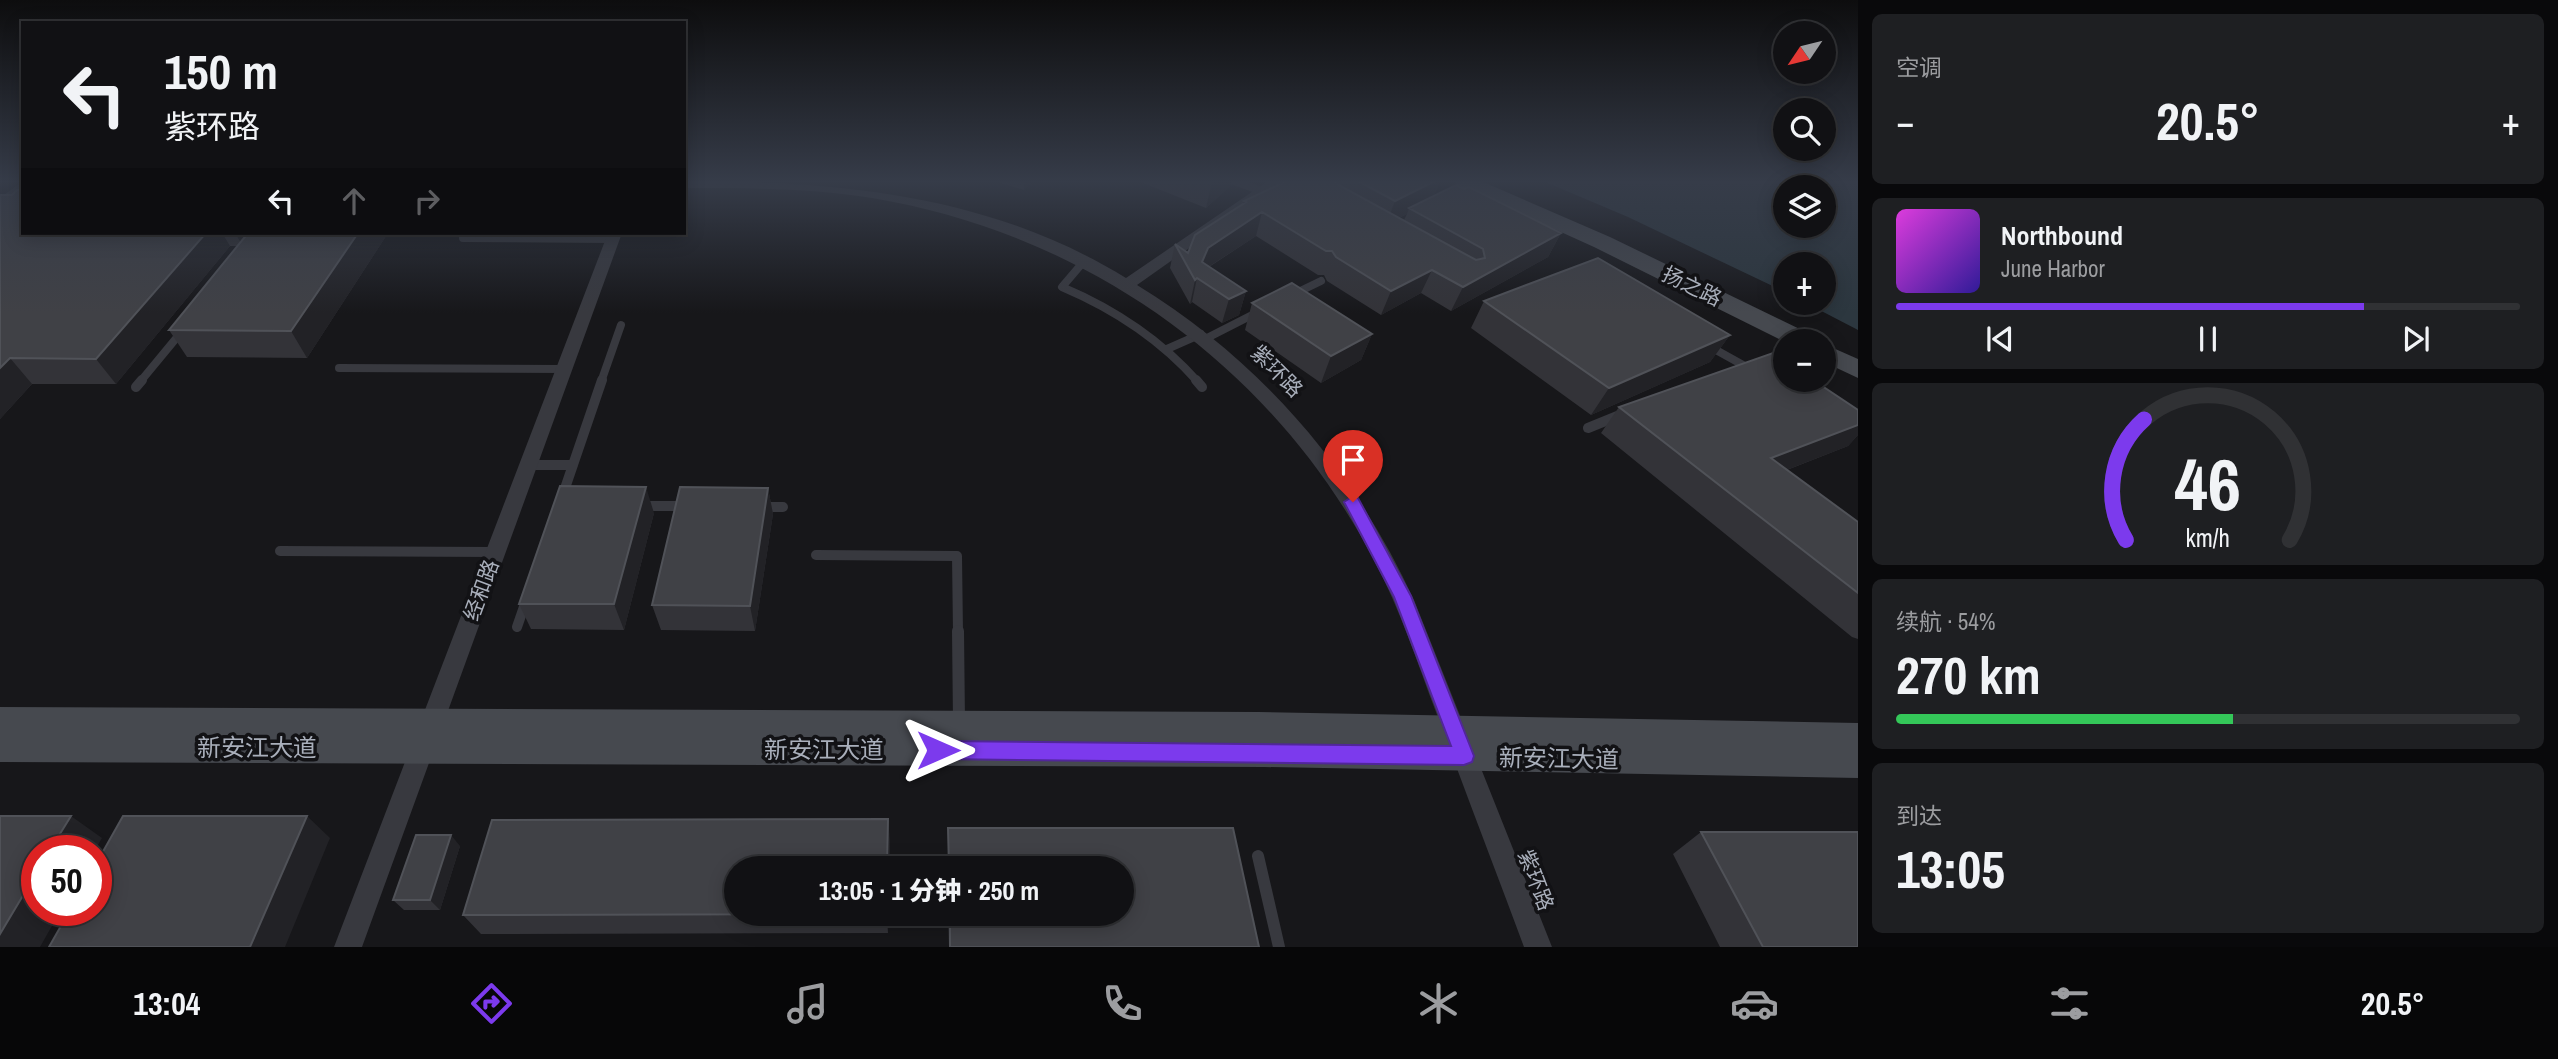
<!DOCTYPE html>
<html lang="zh">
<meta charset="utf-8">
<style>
body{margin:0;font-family:"Archivo Narrow","Noto Sans SC",sans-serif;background:#1e1f22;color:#f1f3f6;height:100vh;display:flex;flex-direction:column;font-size:26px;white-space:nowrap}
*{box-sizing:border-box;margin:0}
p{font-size:23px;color:#9c9da0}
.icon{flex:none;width:38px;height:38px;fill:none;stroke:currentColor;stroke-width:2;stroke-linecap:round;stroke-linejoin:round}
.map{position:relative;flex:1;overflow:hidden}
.drawer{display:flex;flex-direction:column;gap:14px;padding:14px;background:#09090b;width:700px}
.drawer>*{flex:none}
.hud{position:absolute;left:21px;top:21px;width:665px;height:214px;border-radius:0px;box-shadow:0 4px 18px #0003,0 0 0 2px #303134;background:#111114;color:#f1f3f6;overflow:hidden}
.needle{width:46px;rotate:235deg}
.fabs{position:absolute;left:1773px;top:21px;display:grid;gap:14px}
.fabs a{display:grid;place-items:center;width:63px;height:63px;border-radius:50%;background:#111114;box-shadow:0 4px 18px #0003,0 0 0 2px #303134;font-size:35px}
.speed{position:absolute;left:21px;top:835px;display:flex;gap:14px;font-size:35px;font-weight:700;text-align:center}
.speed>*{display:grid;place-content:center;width:91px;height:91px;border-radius:50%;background:#111114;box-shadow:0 4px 18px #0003,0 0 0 2px #303134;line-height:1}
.speed .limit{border:10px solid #d22;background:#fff;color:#111}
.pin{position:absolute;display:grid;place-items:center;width:60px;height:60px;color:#fff;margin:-72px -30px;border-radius:50% 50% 50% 0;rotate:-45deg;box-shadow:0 0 7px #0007}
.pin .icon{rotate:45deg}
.me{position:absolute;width:77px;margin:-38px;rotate:90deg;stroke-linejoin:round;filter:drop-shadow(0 0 5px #0008)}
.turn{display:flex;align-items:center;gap:24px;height:147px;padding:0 28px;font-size:32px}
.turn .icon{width:91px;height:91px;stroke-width:2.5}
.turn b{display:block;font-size:49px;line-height:60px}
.lanes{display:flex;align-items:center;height:66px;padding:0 28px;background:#0003;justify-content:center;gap:35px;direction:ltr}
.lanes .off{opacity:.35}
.big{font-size:52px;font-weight:800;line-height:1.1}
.drawer .tile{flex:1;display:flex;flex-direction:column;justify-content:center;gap:10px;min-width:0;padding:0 24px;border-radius:10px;background:#1e1f22}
.drawer .dial{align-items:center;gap:0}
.dial svg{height:182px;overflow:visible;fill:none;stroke:#303134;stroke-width:7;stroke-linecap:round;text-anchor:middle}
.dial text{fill:#f1f3f6;stroke:none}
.song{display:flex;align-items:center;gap:21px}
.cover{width:84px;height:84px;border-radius:10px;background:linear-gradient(135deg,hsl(300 70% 55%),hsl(250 70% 35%))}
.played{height:7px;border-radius:4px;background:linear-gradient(90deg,#7c3aed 75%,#303134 75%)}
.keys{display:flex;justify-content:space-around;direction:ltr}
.heat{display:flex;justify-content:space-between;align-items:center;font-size:38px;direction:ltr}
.charge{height:10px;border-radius:5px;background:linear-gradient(90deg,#34c759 54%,#303134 0)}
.trip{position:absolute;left:724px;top:856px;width:410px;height:70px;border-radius:35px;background:#111114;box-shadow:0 4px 18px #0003,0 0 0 2px #303134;font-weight:800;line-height:70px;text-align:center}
.tabs{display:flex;height:112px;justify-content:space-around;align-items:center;background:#070708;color:#9c9da0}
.tabs .icon{width:49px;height:49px}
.tabs .selected{color:#7c3aed}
.tabs b{font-size:32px;color:#f1f3f6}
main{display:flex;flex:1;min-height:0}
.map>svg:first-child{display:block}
.water{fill:#2c373f;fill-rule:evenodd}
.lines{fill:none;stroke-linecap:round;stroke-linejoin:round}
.lane-far2{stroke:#38393f;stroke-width:8}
.lane-far1{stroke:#38393f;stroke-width:10}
.lane{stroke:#38393f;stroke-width:12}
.street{fill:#38393f;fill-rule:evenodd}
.secondary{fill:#46494f;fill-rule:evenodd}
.wall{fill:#333338;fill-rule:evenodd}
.shaded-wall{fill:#222226}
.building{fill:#404146;stroke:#505258;stroke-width:2}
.route{fill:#7c3aed;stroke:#51269a;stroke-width:2}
.labels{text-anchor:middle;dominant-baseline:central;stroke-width:7;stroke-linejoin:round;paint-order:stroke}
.street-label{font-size:21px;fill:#a9afbb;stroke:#121215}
.near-street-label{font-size:24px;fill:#a9afbb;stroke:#121215}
</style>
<main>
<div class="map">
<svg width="1858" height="947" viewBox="0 0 1858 947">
<rect width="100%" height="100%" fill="#17171a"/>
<!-- water -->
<path class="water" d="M1543,181H1858V330L1806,303H1824V264H1785V292L1628,217ZM1785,187H1824V226H1785Z"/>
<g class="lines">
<!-- lane-far2 -->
<path class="lane-far2" d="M1234,181L1262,191
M463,238L613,239
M1085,260L1062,287C1114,309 1160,339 1198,382
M1292,295L1321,281
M1207,338L1260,311
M1707,345L1752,370
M1167,349L1201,334
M339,368L564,369
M140,382L183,330
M601,382L621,325"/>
<!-- lane-far1 -->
<path class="lane-far1" d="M1196,380L1202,387
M136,387L142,380
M1588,428L1620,415
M528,465H573
M562,497L602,380
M640,506H688
M759,507H783
M280,551L495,552
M816,555L957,556L958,633
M517,627L526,601"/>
<!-- lane -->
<path class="lane" d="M958,631L959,722
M1258,856L1279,947"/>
<!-- street -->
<path class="street" d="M23,181V193L0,209V198Z
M684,181C840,181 989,194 1126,278L1268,181H1284L1137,285C1261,361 1353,468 1414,600L1552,947H1524C1495,869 1465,791 1436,712C1417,662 1400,609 1375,562C1274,367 1088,234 872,198C810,188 747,188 684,188Z
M608,233H622L362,947H334Z"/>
<!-- secondary -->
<path class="secondary" d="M1454,181H1481L1610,237L1812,335L1815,341L1785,342L1594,247L1457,185Z
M1824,344L1858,359V378L1824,362Z
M0,707L1258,712L1858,723V778L1264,767L0,762Z"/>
</g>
<!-- wall -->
<path class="wall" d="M994,181H1033L1024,190Z
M1138,181H1231L1230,186L1206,208Z
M1287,181H1440L1434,196L1561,233L1548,257L1451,311L1421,293L1381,315L1327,281L1324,275H1318L1256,236L1209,267L1246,291L1239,315L1222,323L1192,302L1190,304L1170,268L1175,244L1188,253L1243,204L1244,201ZM1407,214L1404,220L1399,218Z
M0,195H12L23,233H388L307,358L187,357L169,330L237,246H230L116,384H32L0,419Z
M1484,301L1730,335L1710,362L1591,415L1471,328Z
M1252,303L1372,334L1361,360L1321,383L1245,330Z
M1619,407L1858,410V435L1848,446L1787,470L1858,522V639L1852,637L1601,433Z
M768,488L773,514L755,631L661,630L652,605Z
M654,513L624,630L531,629L519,604Z
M948,828H1233L1259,947H949L948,914H1122V868H948Z
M1701,832L1858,947H1720L1673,854Z
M890,840L889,868H737L888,914V933L481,934L463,915Z
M460,846L440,910H404L393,900Z"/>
<!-- shaded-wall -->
<path class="shaded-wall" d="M1024,181H1033L1024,190Z
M1213,181H1231L1230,186L1206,208L1212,182Z
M1435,181H1440L1432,201L1409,208L1407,214L1386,224L1395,201Z
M1262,212L1256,236L1202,271V262L1208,248Z
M206,233H222L230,246L116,384L96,359Z
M235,233H251L243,246Z
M358,233H388L307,358L291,331Z
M1561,233L1548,257L1451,311L1463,287Z
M1432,270L1421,293L1381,315L1391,291Z
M1197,278L1192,302L1190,304L1195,280Z
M1246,291L1239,315L1222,323L1229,299Z
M1372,334L1361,360L1321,383L1331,356Z
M1730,335L1710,362L1591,415L1609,388Z
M10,358L32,384L0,419V368Z
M1858,425V435L1848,446L1748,485L1771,458Z
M646,487L654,513L624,630L614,604Z
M768,488L773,514L755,631L750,606Z
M71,816L102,838L95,850H50Z
M307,816L330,838L285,947H250Z
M888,819L890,840L889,868H887Z
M451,835L460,846L440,910L430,900Z
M37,872V910H61L40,947H0V934Z
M886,914H888V933Z"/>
<!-- building -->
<path class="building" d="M1287,181H1335V183L1476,260L1485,258L1483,249L1409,208L1456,185L1464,189L1469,187L1561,233L1463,287L1432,270L1391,291L1336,257L1332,251H1326L1262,212L1208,248L1202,262L1246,291L1229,299L1197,278L1195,280L1175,244L1188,253L1195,235L1246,202L1244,201Z
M1358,181H1435L1395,201Z
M17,190H23V233H206L96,359L10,358L0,368V195H12Z
M248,233H358L291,331L169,330Z
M1598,258L1730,335L1609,388L1484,301Z
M1292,283L1372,334L1331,356L1252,303Z
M1773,353L1785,361V380H1813L1858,410V425L1771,458L1858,522V593L1619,407Z
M560,486L646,487L614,604H519Z
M680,487L768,488L750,606L652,605Z
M0,816H71L50,850H37V872L0,934Z
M123,816H307L250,947H49L70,910H96V864Z
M888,819L887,868H737V914H886L463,915L492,820Z
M948,828H1233L1259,947H950V914H1122V868H949Z
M1701,832H1858V947H1763Z
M416,835H451L430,900H393Z"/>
<!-- sky -->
<linearGradient id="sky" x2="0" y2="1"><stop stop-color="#0d0d0e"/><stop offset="0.58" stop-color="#363c49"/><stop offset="1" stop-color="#363c49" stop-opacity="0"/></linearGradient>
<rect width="1858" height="313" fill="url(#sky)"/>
<!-- route -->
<path class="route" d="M1353,496L1358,498L1411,596L1474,756L1472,762L1464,765L938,759L931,756L928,750L931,743L938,741L1451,746L1394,597L1344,502Z"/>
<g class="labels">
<!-- street labels -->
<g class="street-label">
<text transform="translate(1692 286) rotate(26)">扬之路</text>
<text transform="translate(1277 371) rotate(45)">紫环路</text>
<text transform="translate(481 590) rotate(-70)">经和路</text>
<text transform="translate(1536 880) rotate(69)">紫环路</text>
</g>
<!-- near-street labels -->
<g class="near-street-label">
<text x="257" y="747">新安江大道</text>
<text x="824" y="749">新安江大道</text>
<text transform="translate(1559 758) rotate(1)">新安江大道</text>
</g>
</g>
</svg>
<div class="fabs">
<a><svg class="needle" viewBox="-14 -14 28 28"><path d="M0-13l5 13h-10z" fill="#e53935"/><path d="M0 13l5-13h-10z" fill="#9c9da0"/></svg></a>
<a><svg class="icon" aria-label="search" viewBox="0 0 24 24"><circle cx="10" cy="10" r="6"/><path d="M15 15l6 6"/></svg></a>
<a><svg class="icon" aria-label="layers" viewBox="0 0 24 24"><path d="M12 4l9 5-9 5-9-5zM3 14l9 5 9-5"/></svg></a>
<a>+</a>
<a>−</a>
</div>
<div class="speed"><div class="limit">50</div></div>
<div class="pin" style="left:1353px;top:502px;background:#d93025"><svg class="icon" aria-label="arrive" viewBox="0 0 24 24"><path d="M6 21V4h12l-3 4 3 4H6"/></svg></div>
<svg class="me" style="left:938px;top:750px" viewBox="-20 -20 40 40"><path d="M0-17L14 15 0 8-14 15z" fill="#7c3aed" stroke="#fff" stroke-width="4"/></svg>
<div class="trip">13:05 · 1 分钟 · 250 m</div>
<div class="hud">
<div class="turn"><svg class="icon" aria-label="left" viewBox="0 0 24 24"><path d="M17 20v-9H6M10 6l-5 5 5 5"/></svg><div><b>150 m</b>紫环路</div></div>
<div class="lanes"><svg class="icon" aria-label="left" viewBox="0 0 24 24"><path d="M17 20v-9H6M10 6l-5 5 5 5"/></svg><svg class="icon off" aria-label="ahead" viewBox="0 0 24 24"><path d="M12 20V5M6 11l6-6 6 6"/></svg><svg class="icon off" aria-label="right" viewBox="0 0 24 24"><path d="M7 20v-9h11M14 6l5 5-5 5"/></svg></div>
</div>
</div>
<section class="drawer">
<div class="tile"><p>空调</p>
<div class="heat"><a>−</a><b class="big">20.5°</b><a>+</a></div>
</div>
<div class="tile">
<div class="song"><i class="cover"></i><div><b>Northbound</b><p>June Harbor</p></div></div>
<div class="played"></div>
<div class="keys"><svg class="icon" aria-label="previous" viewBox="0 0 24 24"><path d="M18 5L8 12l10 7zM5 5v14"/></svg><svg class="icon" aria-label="pause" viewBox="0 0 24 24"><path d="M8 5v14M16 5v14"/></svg><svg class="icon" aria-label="next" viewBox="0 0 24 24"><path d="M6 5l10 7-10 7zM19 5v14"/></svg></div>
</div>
<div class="tile dial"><svg viewBox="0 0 100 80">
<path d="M14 69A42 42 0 1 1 86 69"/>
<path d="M14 69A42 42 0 0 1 22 16" stroke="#7c3aed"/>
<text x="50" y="56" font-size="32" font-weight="700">46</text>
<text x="50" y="72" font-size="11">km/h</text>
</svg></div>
<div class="tile"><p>续航 · 54%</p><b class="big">270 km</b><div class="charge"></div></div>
<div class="tile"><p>到达</p><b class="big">13:05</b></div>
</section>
</main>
<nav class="tabs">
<b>13:04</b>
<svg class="icon selected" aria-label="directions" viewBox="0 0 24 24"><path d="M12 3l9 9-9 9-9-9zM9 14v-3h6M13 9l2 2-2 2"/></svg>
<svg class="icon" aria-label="music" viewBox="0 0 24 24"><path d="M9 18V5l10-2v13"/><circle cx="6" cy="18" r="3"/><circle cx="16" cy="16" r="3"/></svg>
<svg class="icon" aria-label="phone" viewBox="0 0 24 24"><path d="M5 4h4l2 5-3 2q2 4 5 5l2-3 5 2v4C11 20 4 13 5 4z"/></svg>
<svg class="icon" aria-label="climate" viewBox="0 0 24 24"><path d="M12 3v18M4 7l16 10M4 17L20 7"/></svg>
<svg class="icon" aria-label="car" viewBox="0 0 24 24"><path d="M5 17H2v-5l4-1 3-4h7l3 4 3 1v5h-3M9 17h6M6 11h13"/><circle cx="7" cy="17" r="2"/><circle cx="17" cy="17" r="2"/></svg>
<svg class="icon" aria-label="filters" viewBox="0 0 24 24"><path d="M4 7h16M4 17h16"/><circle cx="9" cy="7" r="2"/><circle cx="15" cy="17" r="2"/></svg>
<b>20.5°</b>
</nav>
